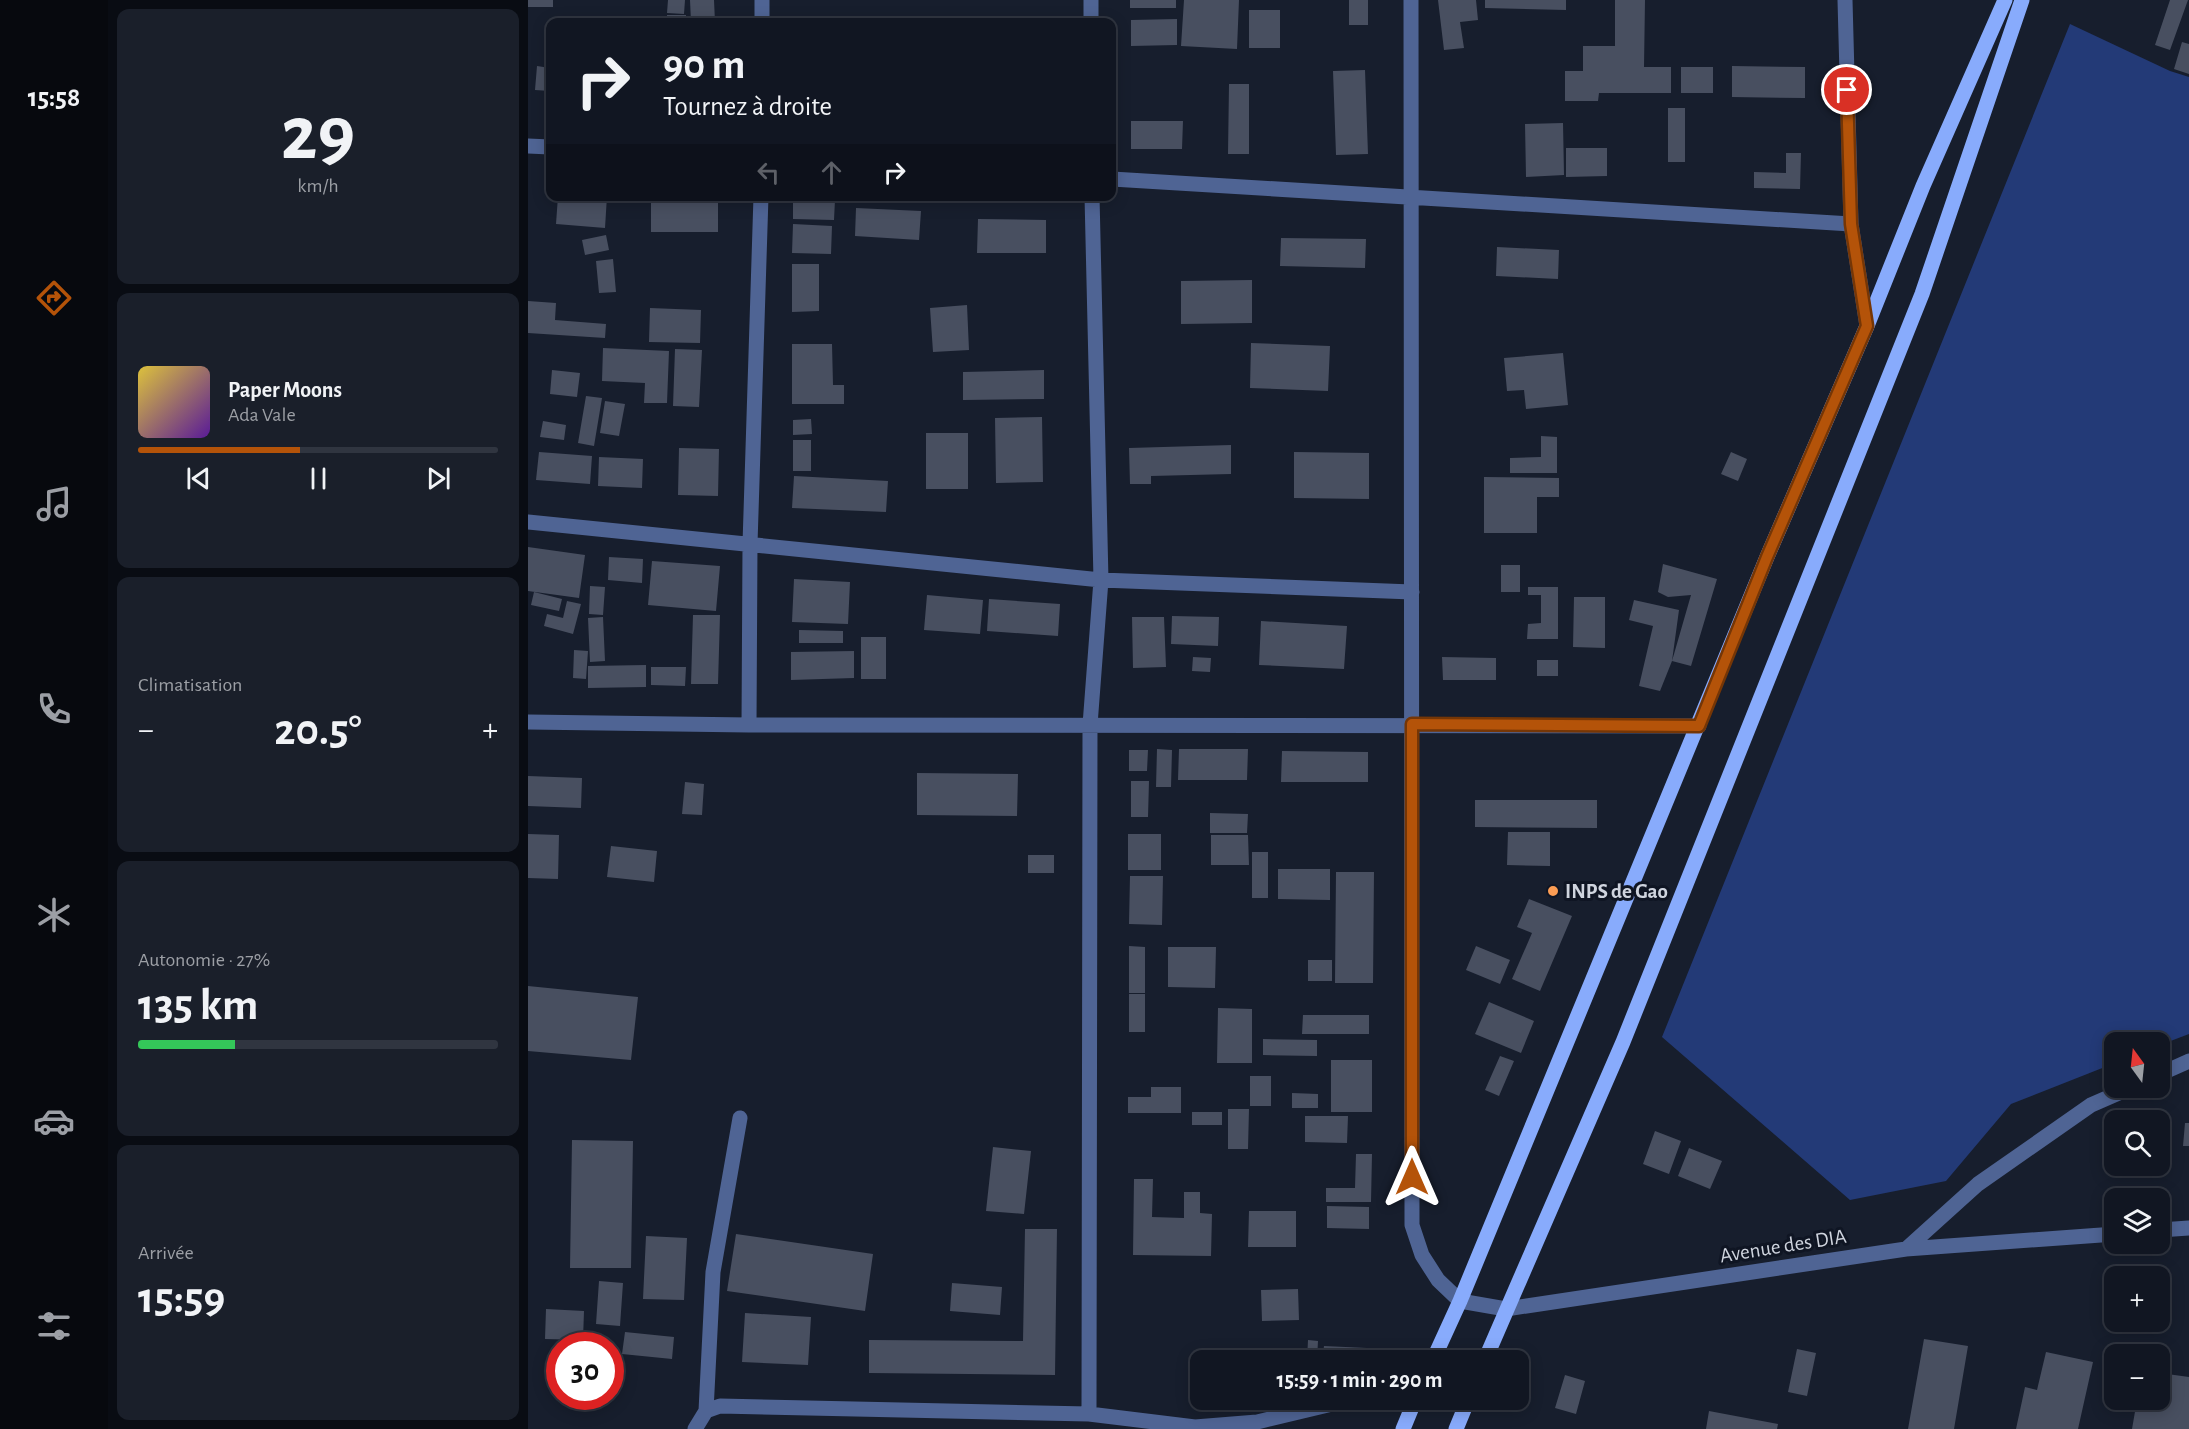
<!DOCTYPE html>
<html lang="fr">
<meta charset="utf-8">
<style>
body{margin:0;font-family:"Alegreya Sans",sans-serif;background:#1a1f2a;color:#f1f3f6;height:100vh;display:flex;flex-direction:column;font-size:22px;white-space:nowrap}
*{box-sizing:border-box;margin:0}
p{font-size:20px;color:#9c9fa5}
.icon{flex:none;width:33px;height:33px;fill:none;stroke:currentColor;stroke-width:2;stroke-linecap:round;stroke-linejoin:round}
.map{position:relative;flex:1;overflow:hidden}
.details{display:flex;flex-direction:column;gap:9px;padding:9px;background:#090c13;width:420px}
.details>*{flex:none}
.guide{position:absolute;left:18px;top:18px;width:570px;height:183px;border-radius:12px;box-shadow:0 3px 15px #0003,0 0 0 2px #303540;background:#111622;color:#f1f3f6;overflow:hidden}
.needle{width:39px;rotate:345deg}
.fabs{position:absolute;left:1576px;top:1032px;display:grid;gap:12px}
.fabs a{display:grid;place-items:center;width:66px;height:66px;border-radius:12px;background:#111622;box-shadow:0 3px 15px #0003,0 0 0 2px #303540;font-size:30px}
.speed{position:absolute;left:18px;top:1332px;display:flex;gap:12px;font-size:30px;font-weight:700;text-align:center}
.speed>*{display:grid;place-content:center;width:78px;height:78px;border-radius:50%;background:#111622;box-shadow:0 3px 15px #0003,0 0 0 2px #303540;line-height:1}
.speed .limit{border:9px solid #d22;background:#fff;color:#111}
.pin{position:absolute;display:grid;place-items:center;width:51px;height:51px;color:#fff;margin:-26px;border:3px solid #fff;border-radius:50%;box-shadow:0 2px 6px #0007}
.me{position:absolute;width:66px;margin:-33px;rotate:0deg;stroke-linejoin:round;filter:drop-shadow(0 0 4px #0008)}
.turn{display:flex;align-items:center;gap:21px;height:126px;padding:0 18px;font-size:27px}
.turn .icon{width:78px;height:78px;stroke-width:2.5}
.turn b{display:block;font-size:42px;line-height:51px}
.lanes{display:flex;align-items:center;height:57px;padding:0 18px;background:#0003;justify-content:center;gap:30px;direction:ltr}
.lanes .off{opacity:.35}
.big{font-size:45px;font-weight:700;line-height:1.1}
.details .widget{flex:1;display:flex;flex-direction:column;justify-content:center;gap:9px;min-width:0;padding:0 21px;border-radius:12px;background:#1a1f2a}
.details .dial{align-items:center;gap:0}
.dial b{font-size:78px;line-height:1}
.song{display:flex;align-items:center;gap:18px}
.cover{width:72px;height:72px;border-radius:9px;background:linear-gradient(135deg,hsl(50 70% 55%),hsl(270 70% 35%))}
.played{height:6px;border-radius:3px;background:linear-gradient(90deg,#b45309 45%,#303540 45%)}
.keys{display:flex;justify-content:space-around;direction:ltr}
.heat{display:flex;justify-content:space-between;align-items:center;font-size:33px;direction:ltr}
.charge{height:9px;border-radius:4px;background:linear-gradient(90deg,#34c759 27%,#303540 0)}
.trip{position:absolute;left:662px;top:1350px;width:339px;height:60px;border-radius:12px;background:#111622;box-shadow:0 3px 15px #0003,0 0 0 2px #303540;font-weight:700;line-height:60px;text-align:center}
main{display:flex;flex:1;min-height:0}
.tab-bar{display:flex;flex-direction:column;width:108px;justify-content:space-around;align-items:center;background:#07090e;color:#9c9fa5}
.tab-bar .icon{width:42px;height:42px}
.tab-bar .on{color:#b45309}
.tab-bar b{font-size:27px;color:#f1f3f6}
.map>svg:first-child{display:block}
.green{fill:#233a77}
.building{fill:#484f60}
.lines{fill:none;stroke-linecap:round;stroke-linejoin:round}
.minor{stroke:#4f6494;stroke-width:15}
.major{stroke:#88abfc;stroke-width:15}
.route-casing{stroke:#753606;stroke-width:15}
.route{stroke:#b45309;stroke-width:10}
.poi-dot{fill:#fc9d54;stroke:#0f1523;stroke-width:2}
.labels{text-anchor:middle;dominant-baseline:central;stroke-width:6;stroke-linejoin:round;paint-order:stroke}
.poi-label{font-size:21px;font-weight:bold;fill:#cfd4de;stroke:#0f1523;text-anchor:start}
.street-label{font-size:21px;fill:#cfd4de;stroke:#0f1523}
</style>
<main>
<nav class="tab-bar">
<b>15:58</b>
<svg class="icon on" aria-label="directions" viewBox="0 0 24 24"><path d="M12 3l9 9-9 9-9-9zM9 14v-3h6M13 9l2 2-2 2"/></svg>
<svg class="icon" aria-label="music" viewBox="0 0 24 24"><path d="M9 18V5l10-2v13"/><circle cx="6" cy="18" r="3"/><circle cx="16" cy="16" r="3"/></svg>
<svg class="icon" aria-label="phone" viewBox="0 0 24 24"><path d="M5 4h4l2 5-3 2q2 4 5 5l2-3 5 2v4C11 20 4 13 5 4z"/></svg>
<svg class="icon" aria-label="climate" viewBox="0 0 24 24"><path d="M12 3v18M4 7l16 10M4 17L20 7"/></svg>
<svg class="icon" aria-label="car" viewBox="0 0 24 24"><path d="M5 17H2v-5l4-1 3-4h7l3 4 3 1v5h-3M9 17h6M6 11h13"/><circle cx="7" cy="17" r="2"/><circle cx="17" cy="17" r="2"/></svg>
<svg class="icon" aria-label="filters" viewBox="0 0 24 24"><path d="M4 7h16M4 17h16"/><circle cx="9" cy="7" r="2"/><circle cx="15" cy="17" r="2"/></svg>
</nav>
<section class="details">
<div class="widget dial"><b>29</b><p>km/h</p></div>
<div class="widget">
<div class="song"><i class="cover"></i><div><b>Paper Moons</b><p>Ada Vale</p></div></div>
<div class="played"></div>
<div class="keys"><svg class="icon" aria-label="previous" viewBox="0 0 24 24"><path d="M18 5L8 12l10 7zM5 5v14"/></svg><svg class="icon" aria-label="pause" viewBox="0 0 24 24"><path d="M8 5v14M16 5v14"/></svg><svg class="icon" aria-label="next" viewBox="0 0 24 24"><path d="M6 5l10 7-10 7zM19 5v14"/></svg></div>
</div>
<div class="widget"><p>Climatisation</p>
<div class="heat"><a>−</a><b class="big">20.5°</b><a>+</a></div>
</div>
<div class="widget"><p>Autonomie · 27%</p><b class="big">135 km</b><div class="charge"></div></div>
<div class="widget"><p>Arrivée</p><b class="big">15:59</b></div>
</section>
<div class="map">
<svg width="1661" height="1429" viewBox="0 0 1661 1429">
<rect width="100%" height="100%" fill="#171e2d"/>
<!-- green -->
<path class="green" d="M1542,24L1642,71L1661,77V1034L1632,1045V1042H1587V1063L1483,1104L1418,1181L1322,1200L1134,1037Z"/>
<!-- building -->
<path class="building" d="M0,0H25V7H0Z
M140,0H157L156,14L139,13Z
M162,0H186L187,22H163Z
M602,0H648V8H602Z
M656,0H711L709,49L653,46Z
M821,0H840V25H821Z
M910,0H948L950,20L932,22L936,48L916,50Z
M957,0H1038V10L957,8Z
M1087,0H1117L1116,67H1143V93H1071L1070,101H1037V71H1055V46H1087Z
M1642,0H1660L1642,50L1627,45Z
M721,10H752V48H721Z
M139,15H158V22H139Z
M649,19V45L603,46V20Z
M1654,42L1661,44V74L1646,69Z
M9,66L22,68V91L7,90Z
M1204,66L1277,67V98L1204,97Z
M1153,67H1185V93H1153Z
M837,70L840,154L808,155L805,71Z
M701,84H721V154H700Z
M1140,108H1157V162H1140Z
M603,121H655L654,149H603Z
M1035,123L1036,175L998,177L997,124Z
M1038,148H1079V176L1038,177Z
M1258,153H1273L1272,189L1226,188V172L1258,173Z
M30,196H79L77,228L28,224Z
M123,199L190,200V232H123Z
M265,199L307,200L306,220L265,219Z
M328,208L393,211L391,240L327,236Z
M450,219L518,220V253H449Z
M265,224L304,226L303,254L264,253Z
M78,235L81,250L57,255L54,240Z
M753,238L838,239L837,268L752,266Z
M969,247L1031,250L1030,279L968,276Z
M85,259L88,292L71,293L68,261Z
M264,264H291V311L264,312Z
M724,280V323L653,324V281Z
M0,301L28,303L27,320L78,324L77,338L0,333Z
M439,305L441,350L405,352L402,308Z
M122,308L173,310L172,343L121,342Z
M723,343L802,346L800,391L722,388Z
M264,344H304L305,385H316V404H264Z
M75,348L141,351L139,403H116L117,383L74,381Z
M147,349L174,350L171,407L145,406Z
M1035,353L1040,405L998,409L996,390L979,391L976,358Z
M24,370L52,373L49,397L22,394Z
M516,370V399L435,400V372Z
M58,396L74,398L66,446L50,443Z
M77,401L97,404L91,436L72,433Z
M514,417L515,482L468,483L467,418Z
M283,419L284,434L265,435V420Z
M15,421L38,425L36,440L12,437Z
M398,433H440V489H398Z
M1013,436L1029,437V473H982V458L1013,457Z
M265,440H283V471H265Z
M703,445V474L623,476V484H602L601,448Z
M151,448L191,449L190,496L150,495Z
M11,452L64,456L62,484L8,480Z
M766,452L841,453V499L766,498Z
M1203,452L1219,459L1210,481L1193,474Z
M71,457L115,459L114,488L70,486Z
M266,476L360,481L358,512L264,508Z
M956,477L1031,478V497H1009V533H956Z
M0,547L57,555L51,598L0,591Z
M81,557L115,559L114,583L80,580Z
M124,561L192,566L188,611L120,605Z
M1135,564L1189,579L1163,666L1144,661L1163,595L1140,597L1130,592Z
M973,565H992V592H973Z
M266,579L322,582L320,624L264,622Z
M62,586L77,587L75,615L61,614Z
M1000,587H1030V639H999L1000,624L1013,623V595H1000Z
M6,592L34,599L31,611L3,605Z
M399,595L455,600L452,634L396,630Z
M1046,597H1077V648L1045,647Z
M461,599L532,604L530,636L459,631Z
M1106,600L1151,610L1144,661L1132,691L1111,686L1125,626L1101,620Z
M39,601L53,604L45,634L16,626L19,614L35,618Z
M165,615H192L190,684H163Z
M644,616L691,617L690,646L643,644Z
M75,617L77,661L62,662L60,618Z
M604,617H636L638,667L605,668Z
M733,621L819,626L816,669L731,665Z
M271,630L315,631V643H271Z
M333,637H358V679H333Z
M46,650L60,651L58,679L45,678Z
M326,651V678L263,680V652Z
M665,657L683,658L682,672L664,671Z
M914,657L968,658V680H915Z
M1009,660H1030V676H1009Z
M118,665V687L60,688V666Z
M123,667H158L157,686L123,685Z
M629,749L644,750L643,787H628Z
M651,749H720L719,780H650Z
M601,750H620L619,771H601Z
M754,751L840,752V782H753Z
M389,773L490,774L489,816L389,815Z
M0,776L54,778L53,808L0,806Z
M603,781H621L620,817H603Z
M157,782L176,784L174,815L154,814Z
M947,800H1069V828L947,827Z
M682,813L720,814L719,833H682Z
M980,832H1022V866L979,865Z
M0,834L31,835L30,879L0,878Z
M600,834H633V870H600Z
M683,835H720L721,865H683Z
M83,846L129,851L126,882L79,877Z
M724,852H740V898H724Z
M500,855H526V873H500Z
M750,869H802V900L750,899Z
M808,872H846L845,983H807Z
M602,876H635L634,925L601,924Z
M1001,899L1044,916L1012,991L984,979L1004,933L989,927Z
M601,946L617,947V993H601Z
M948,946L982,960L972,984L938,970Z
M640,947H688L687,988L640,987Z
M780,960H804V981H780Z
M0,986L110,997L103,1060L0,1051Z
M601,994H617V1032H601Z
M961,1002L1006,1021L993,1053L947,1034Z
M690,1008L724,1009V1063H689Z
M775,1015H841V1034H774Z
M735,1039L789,1040V1056L735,1055Z
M972,1056L986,1061L971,1096L957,1090Z
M803,1060H844V1112H803Z
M722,1076H743V1106H722Z
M623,1087H653V1113H600V1097H623Z
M764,1093L790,1094V1108H764Z
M700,1109H721L720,1149H700Z
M664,1112H694V1125H664Z
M777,1116H820L819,1143L777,1142Z
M1657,1123H1661V1146H1655Z
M1127,1131L1153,1141L1141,1174L1115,1164Z
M44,1140L105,1141L103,1268H42Z
M465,1147L503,1151L496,1214L458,1211Z
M1161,1148L1194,1161L1182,1189L1150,1176Z
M828,1154H844L843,1202H798V1188H827Z
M606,1179H625L624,1217L656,1218V1192H672V1213L684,1214L683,1256L605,1255Z
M799,1206L841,1207V1229L799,1228Z
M721,1211H768V1247H720Z
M497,1229H529L527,1375L341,1373V1340L495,1341Z
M208,1234L345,1254L337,1311L199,1291Z
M118,1236L159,1238L156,1300L115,1299Z
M71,1281L95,1283L92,1326L68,1324Z
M424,1283L474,1287L472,1315L422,1311Z
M770,1289L771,1320L734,1321L733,1290Z
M18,1309L56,1311L55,1340L17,1339Z
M217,1313L283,1317L280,1365L214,1362Z
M97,1332L146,1337L144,1359L94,1354Z
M1396,1339L1440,1346L1426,1429H1380Z
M780,1340L790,1341L789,1360H779Z
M796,1346L839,1348L838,1360H794Z
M1269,1349L1288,1353L1279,1396L1260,1392Z
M1518,1352L1565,1362L1550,1429H1488L1497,1387L1509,1390Z
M775,1355V1360H760V1356Z
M1632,1373L1661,1377V1429H1604L1609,1400H1632Z
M1037,1375L1057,1381L1048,1414L1027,1408Z
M1181,1411L1250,1424L1249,1429H1178Z"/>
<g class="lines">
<!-- minor -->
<path class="minor" d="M883,0L884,1225L894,1255L910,1280L932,1301L978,1309L1378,1249L1587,1234
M1317,0L1323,224L1339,326
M234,22V0
M563,22V0
M0,146L22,147
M584,179L1323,224
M0,522L573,580L884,592
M0,722L221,725L1171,726
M221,725L222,544L233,196
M1632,1074L1661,1061
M1632,1230L1661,1228
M1378,1249L1450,1184L1563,1105L1602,1088
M178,1411L185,1272L212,1118
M561,1414L562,725L573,580L564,196
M167,1429L178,1411L192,1406L561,1414L667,1427L729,1422L821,1400"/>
<!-- major -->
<path class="major" d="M905,1360L932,1301L1239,557L1339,326L1395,186L1477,0
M957,1360L1095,1042L1394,294L1494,0
M875,1429L887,1400
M928,1429L940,1400"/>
</g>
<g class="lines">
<defs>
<path id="route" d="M884,1177V724L1171,726L1239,557L1339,326L1323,224L1319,90"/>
</defs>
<!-- route casing -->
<use href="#route" class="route-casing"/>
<!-- route -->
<use href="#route" class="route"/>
</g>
<!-- markers -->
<circle class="poi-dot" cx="1025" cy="891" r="6"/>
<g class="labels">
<!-- poi labels -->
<g class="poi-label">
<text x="1037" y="891">INPS de Gao</text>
</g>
<!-- street labels -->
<g class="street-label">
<text transform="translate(1255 1246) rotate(-9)">Avenue des DIA</text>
</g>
</g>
</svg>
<div class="fabs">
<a><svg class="needle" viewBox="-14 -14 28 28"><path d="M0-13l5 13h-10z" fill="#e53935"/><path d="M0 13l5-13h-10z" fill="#9c9fa5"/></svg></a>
<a><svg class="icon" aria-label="search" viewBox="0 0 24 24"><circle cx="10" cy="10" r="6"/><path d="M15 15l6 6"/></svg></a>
<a><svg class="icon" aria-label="layers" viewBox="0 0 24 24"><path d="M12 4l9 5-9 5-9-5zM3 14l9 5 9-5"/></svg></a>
<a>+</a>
<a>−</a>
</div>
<div class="speed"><div class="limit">30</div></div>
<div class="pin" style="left:1319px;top:90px;background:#d93025"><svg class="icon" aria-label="arrive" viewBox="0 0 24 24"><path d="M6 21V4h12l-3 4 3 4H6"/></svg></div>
<svg class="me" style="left:884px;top:1177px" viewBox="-20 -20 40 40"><path d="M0-17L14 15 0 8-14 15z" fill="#b45309" stroke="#fff" stroke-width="4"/></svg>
<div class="trip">15:59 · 1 min · 290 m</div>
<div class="guide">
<div class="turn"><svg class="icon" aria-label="right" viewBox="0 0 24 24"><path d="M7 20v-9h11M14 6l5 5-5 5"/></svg><div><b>90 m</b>Tournez à droite</div></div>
<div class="lanes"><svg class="icon off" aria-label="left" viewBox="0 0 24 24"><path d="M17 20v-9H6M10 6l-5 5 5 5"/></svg><svg class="icon off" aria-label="ahead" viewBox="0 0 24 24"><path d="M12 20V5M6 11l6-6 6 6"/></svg><svg class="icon" aria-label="right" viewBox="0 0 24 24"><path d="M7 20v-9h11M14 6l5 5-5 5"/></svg></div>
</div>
</div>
</main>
